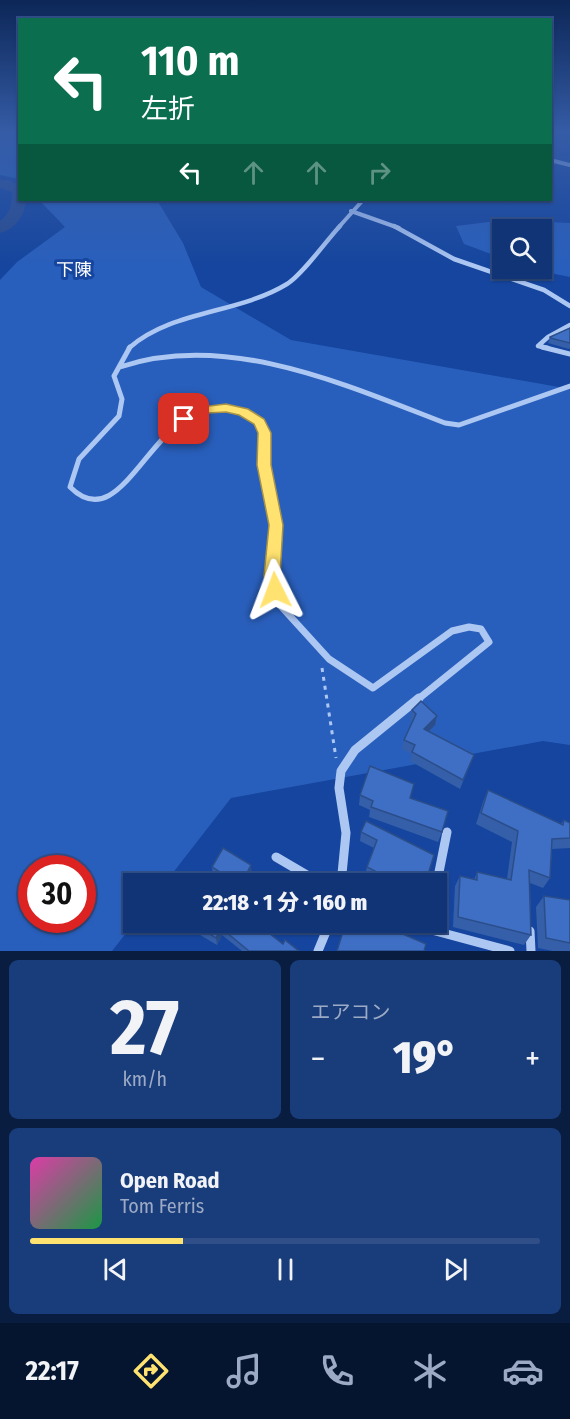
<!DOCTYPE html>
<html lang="ja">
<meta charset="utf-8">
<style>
body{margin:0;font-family:"Fira Sans Condensed","Noto Sans JP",sans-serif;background:#193c7b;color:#f1f3f6;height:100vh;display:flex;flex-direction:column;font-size:22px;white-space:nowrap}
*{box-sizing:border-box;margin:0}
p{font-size:20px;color:#9caac5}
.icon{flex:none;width:33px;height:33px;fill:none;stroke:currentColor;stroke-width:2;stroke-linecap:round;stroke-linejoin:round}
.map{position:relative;height:951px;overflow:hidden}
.details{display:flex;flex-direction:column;gap:9px;padding:9px;background:#091d41;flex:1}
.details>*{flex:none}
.top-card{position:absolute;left:18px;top:18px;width:534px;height:183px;border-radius:0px;box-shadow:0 2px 4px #0004,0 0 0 2px #304f88;background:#0b6e4f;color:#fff;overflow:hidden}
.fabs{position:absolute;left:492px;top:219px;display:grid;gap:12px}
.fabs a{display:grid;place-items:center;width:60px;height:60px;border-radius:0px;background:#103476;box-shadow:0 2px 4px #0004,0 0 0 2px #304f88;font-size:30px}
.speed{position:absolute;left:18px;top:855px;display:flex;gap:12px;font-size:30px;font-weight:700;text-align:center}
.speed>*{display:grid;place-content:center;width:78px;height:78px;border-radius:50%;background:#103476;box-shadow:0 2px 4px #0004,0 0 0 2px #304f88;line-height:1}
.speed .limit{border:9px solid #d22;background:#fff;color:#111}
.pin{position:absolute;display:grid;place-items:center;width:51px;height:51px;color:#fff;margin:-26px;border-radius:12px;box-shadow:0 3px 9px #0006}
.me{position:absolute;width:66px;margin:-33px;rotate:357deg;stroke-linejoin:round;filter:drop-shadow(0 0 4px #0008)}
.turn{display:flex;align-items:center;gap:21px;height:126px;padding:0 24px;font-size:27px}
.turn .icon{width:78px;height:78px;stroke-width:2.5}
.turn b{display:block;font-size:42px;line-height:51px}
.lanes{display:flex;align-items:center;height:57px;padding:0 24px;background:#0003;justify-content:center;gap:30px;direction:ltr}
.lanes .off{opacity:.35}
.big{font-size:45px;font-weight:800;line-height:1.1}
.details .tile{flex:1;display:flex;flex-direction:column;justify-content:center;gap:9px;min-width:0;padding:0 21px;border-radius:9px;background:#193c7b}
.details .dial{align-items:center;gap:0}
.dial b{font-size:78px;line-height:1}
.song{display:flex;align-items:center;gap:18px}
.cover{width:72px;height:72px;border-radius:9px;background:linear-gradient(135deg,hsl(320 70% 55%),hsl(140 70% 35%))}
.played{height:6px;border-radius:3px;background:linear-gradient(90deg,#ffe270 30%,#304f88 30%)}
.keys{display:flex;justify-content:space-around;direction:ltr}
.heat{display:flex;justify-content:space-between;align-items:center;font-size:33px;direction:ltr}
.details .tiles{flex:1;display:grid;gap:9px;grid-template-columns:1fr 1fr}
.tile:last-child{grid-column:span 2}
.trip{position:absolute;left:123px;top:873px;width:324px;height:60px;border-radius:0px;background:#103476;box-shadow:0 2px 4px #0004,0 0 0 2px #304f88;font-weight:800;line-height:60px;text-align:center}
.dock{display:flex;height:96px;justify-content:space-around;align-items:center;background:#06152f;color:#9caac5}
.dock .icon{width:42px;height:42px}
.dock .current{color:#ffe270}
.dock b{font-size:27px;color:#f1f3f6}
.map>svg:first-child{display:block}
.green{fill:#295fbc;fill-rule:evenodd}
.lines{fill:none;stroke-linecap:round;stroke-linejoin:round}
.river{fill:#2a4c8f;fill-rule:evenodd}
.path{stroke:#adc7f3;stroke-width:3;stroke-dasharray:4 5;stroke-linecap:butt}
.street-far4{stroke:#adc7f3;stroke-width:4}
.street-far3{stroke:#adc7f3;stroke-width:4.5}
.street-far2{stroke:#adc7f3;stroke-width:5}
.street-far1{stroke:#adc7f3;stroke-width:7}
.street{stroke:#adc7f3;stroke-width:9}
.wall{fill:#355fa9}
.shaded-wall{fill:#2b4e8a}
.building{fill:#3e6fc5;stroke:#2b4e8a;stroke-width:1.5}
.route{fill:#ffe270;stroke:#a69349;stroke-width:1.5}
.labels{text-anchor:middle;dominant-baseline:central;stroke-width:6;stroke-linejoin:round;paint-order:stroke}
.far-quarter-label{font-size:18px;fill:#fff;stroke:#15459e}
</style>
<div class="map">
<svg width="570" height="951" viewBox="0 0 570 951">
<rect width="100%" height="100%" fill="#15459e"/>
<!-- green -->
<path class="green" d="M0,132H19V179L0,175Z
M39,200H157L183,243L201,287L291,340L570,389V745L543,741L231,798L165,883L134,884V923L112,951H0V280L17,262L65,227ZM32,868H82V920H32Z
M505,220L570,223V277L530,269L542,268V230H502V258L464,244L456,226Z"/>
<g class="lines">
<!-- river -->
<path class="river" d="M0,180H8L20,185V200H26C25,215 16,229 0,233V221C10,213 12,205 12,192L0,188Z"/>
<!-- path -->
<path class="path" d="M322,668L336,758"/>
<!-- street-far4 -->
<path class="street-far4" d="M550,160L570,165
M351,211L399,228
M338,228L363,200"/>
<!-- street-far3 -->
<path class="street-far3" d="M394,226L454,259L544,290L570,306
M129,348C172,310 238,314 287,284C302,275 326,241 340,226
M548,348L538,346L548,337L570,325"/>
<!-- street-far2 -->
<path class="street-far2" d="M130,347L114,376L122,399L119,416L79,459L70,487C126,543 154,392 230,409C239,411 252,414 259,422C269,433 262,453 264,467C266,479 269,491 272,503
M542,347L570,354
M120,367C227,331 346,385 445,423L459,425L570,386"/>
<!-- street-far1 -->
<path class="street-far1" d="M271,501L276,525L272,576L278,603L329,659L373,688L452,631L469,627L481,629L489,642L417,700"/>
<!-- street -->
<path class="street" d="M276,857L322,884
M341,884L346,833L339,788L341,771L355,750L419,698
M436,887L447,832
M415,922L428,929L430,922
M428,929L510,951
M530,931L531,951
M318,951L330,922"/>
</g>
<!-- wall -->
<path class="wall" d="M570,328V348L569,349L548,343L550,338Z
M412,710L437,716L435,725L429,731L474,755L460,789L410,761L412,754L402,749L404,740L412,722L410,719Z
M488,790L561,824L564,820L570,823V848L552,849L550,878L543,888L530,883L531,935L524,945L453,927L455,886L460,876L474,880L477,872L507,879L512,842L476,824L483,802Z
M360,795L410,798L442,832L438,842L369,817L370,810L359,805Z
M366,821L425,884H382L365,875L367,867L374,848L360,841L361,832Z
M212,867L252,874L246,884H225L213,876Z
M544,896L570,900V951H553L538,948L536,907Z
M188,922L268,933L283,944L299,951H242L222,935L217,945L190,929Z"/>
<!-- shaded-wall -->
<path class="shaded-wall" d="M437,716L435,725L422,738L424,729Z
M251,865L252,874L246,884H241Z
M270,922H274L265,937V930Z
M221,928L222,935L217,945L216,938Z"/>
<!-- building -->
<path class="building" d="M570,328V343L550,338V337Z
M421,701L437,716L424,729L474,755L463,780L412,752L415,745L404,740L416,714L412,710Z
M370,766L414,784L410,798L448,811L442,832L371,807L373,801L360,795Z
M488,790L563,825L564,820L570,823V838L552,839L550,878L529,870L531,935L458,917L460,876L477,880V872L511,880L518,831L481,813Z
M366,821L434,855L425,884H398V883L367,867L377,840L361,832Z
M223,848L251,865L241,884H238L212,867Z
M292,873L307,884H286Z
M544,896L570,900V943L546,938Z
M189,922H270L265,930L283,944L285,940L299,951H249L221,928L216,938Z
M346,922H375L426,944L424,951H337Z"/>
<!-- sky -->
<linearGradient id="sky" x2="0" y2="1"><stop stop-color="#0c2657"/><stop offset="0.5" stop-color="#355ca6"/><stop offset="1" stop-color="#355ca6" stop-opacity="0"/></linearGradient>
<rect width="570" height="265" fill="url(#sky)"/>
<!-- route -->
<path class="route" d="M226,404L248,409L264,419L271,433V465L283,525L280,576L283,590L281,594L275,596L269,594L264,576L269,525L257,465L258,433L254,424L239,415L226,412L207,413L184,423L178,419L201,407Z"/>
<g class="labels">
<!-- far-quarter labels -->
<g class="far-quarter-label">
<text x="74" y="270">下陳</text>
</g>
</g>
</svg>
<div class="fabs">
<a><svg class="icon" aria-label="search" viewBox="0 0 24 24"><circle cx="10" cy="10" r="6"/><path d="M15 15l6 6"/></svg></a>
</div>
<div class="speed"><div class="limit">30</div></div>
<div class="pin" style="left:184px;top:419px;background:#d93025"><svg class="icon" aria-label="arrive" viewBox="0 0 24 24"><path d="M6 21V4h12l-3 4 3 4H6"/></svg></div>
<svg class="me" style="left:275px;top:590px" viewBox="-20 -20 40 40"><path d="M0-17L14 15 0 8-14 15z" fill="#ffe270" stroke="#fff" stroke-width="4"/></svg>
<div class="trip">22:18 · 1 分 · 160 m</div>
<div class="top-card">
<div class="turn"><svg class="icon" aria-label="left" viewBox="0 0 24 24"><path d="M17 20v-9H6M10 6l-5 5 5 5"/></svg><div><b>110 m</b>左折</div></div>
<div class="lanes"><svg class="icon" aria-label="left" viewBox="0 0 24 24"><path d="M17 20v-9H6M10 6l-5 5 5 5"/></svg><svg class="icon off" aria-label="ahead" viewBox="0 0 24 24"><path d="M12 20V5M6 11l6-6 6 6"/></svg><svg class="icon off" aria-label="ahead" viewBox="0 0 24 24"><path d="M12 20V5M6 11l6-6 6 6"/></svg><svg class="icon off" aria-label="right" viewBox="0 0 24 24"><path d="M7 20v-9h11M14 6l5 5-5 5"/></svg></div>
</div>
</div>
<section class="details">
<div class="tiles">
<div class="tile dial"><b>27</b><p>km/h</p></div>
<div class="tile"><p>エアコン</p>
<div class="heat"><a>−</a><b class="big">19°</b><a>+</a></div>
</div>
<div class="tile">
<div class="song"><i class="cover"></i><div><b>Open Road</b><p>Tom Ferris</p></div></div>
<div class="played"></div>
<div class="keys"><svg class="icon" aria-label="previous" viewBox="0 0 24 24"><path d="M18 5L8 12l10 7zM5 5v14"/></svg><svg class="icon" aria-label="pause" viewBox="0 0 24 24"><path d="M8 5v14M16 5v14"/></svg><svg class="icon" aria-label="next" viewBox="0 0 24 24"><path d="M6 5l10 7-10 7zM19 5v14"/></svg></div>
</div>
</div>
</section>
<nav class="dock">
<b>22:17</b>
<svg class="icon current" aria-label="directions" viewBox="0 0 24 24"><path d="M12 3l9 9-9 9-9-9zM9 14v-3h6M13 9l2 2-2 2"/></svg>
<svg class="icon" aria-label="music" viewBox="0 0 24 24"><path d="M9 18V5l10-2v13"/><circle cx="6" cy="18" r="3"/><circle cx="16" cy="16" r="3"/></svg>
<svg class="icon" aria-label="phone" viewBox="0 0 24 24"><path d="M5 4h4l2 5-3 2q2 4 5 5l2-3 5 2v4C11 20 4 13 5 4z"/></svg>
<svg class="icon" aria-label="climate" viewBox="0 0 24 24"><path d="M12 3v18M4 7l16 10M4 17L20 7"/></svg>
<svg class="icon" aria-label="car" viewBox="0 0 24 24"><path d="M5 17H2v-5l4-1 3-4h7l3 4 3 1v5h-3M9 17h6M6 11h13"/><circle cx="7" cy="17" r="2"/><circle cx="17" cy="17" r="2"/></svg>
</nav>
